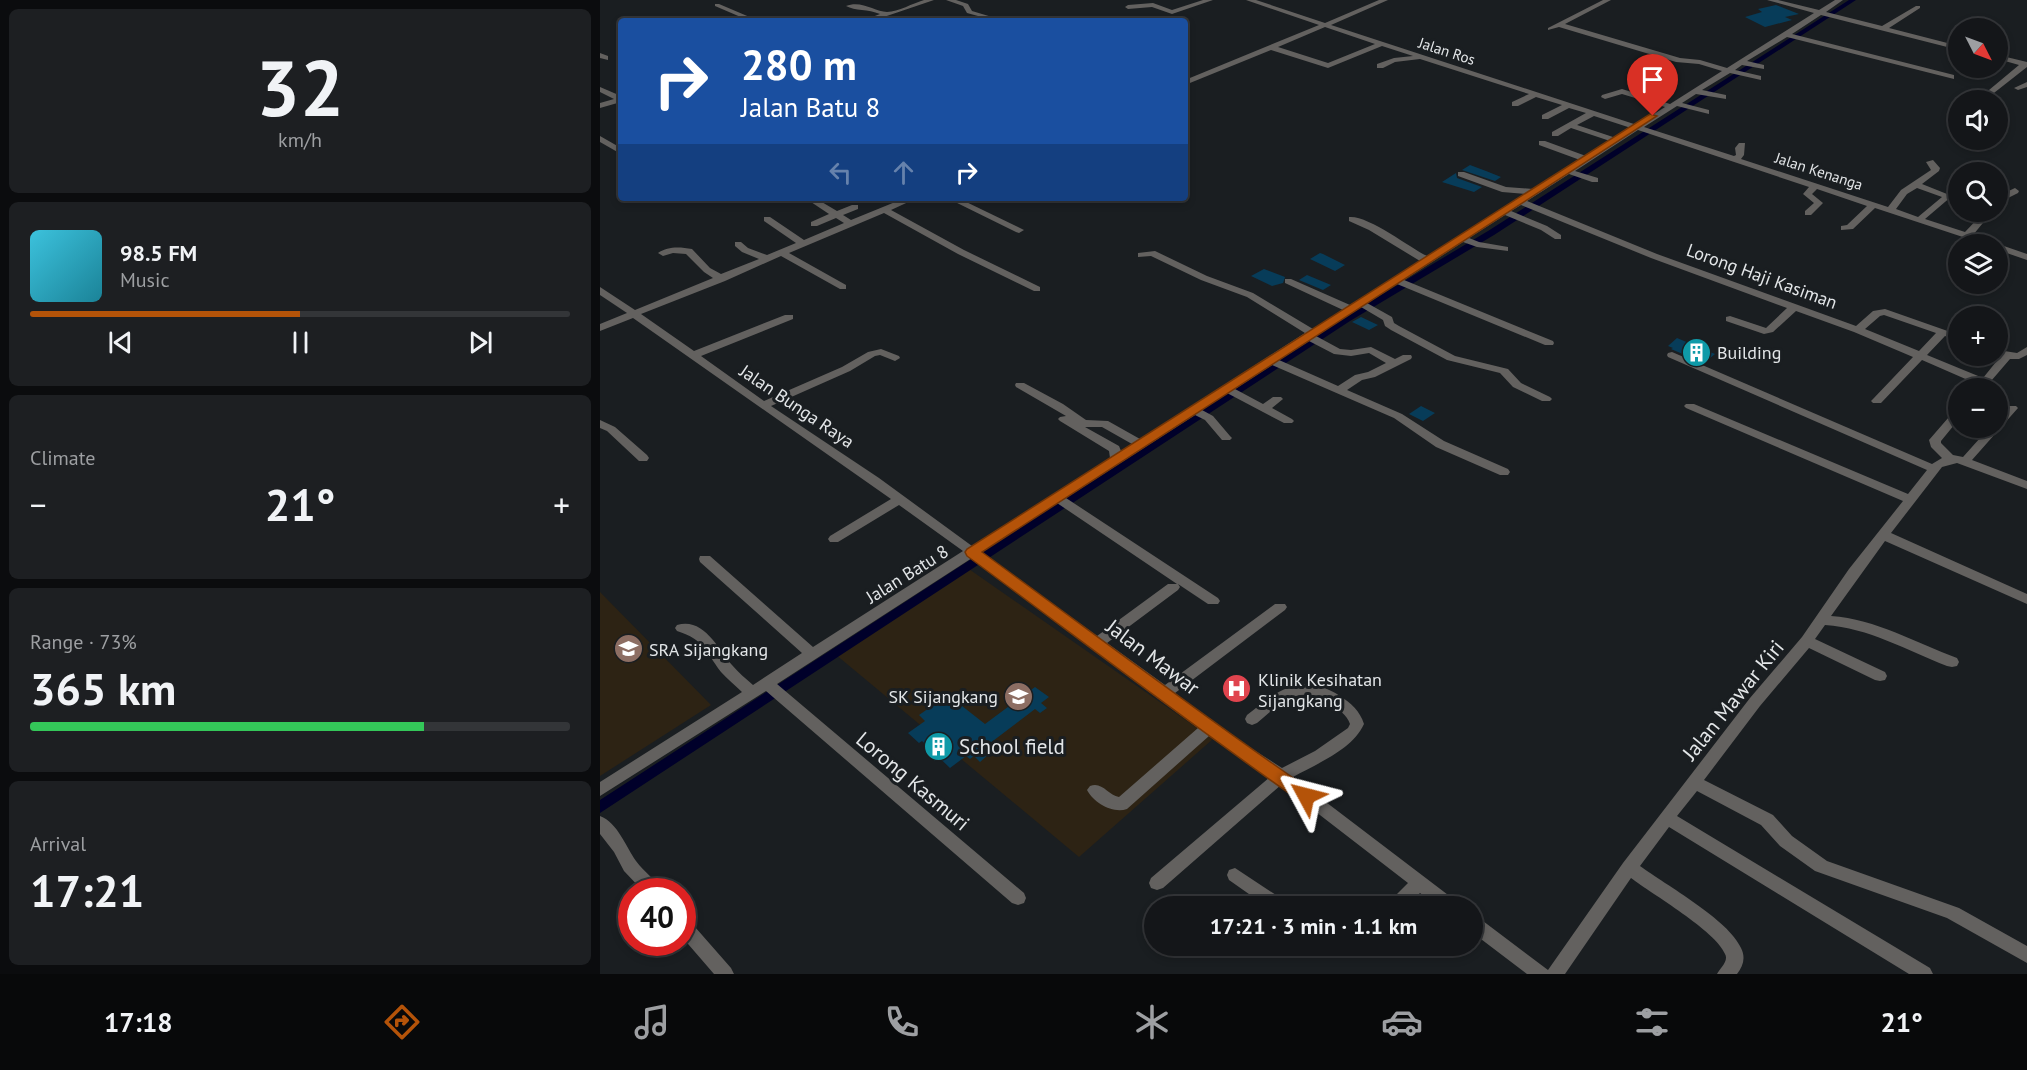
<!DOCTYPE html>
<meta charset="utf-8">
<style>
body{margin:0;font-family:"PT Sans",sans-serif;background:#1d1f22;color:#f1f3f6;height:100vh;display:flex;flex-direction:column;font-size:22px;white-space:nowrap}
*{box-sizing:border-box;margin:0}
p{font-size:20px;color:#9d9fa2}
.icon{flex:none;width:33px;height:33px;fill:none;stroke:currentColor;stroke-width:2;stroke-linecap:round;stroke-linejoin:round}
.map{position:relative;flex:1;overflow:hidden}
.side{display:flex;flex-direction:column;gap:9px;padding:9px;background:#0b0c0e;width:600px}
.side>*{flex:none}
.banner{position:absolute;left:18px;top:18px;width:570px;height:183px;border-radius:6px;box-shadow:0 3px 9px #0003,0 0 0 2px #333538;background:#1a4fa0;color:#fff;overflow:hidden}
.needle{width:39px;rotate:132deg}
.tools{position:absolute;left:1348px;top:18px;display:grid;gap:12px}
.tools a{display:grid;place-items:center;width:60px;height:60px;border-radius:50%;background:#141619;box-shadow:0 3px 9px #0003,0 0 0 2px #333538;font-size:30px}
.speed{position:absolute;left:18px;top:878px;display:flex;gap:12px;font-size:30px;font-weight:700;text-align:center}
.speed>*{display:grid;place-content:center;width:78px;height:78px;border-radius:50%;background:#141619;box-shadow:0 3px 9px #0003,0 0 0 2px #333538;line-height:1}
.speed .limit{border:9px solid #d22;background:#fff;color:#111}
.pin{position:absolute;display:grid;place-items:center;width:51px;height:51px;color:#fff;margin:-62px -26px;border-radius:50% 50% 50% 0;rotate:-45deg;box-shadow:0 0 6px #0007}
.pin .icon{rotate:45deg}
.me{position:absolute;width:66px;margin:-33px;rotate:308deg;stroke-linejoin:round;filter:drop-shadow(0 0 4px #0008)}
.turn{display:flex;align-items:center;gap:21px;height:126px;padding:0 24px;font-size:27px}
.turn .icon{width:78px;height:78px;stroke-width:2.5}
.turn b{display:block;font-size:42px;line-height:51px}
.lanes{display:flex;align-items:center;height:57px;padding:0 24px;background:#0003;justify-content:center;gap:30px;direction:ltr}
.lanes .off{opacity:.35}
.big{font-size:45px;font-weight:600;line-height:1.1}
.side .widget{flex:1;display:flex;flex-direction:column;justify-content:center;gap:9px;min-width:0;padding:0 21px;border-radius:9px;background:#1d1f22}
.side .dial{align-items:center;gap:0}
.dial b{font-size:78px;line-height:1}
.song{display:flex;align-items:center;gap:18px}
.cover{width:72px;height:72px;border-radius:9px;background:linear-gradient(135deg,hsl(190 70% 55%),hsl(190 70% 35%))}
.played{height:6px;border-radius:3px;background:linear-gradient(90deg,#b45309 50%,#333538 50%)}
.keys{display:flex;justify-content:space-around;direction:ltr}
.heat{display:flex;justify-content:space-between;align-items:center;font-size:33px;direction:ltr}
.charge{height:9px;border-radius:4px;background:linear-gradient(90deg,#34c759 73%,#333538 0)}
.trip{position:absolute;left:544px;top:896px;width:339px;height:60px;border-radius:30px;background:#141619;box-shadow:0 3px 9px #0003,0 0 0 2px #333538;font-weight:600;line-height:60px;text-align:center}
.tabs{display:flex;height:96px;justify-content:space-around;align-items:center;background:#08090a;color:#9d9fa2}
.tabs .icon{width:42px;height:42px}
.tabs .selected{color:#b45309}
.tabs b{font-size:27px;color:#f1f3f6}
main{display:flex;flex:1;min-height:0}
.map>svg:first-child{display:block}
.education{fill:#2d2314}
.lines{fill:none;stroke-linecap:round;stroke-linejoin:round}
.canal{fill:#00002a;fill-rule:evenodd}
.building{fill:#073c59}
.minor{fill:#63615f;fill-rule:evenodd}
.route{fill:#b45309;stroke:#753606;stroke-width:1.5}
.labels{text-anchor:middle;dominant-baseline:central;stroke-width:6;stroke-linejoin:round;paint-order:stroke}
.far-street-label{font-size:15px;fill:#e3e6e8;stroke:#1a1e21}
.street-label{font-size:18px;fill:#e3e6e8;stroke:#1a1e21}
.poi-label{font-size:18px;fill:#e3e6e8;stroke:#1a1e21;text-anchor:start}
.near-street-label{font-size:21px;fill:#e3e6e8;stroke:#1a1e21}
.near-poi-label{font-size:21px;fill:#e3e6e8;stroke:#1a1e21;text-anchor:start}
</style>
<main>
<section class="side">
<div class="widget dial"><b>32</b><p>km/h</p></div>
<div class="widget">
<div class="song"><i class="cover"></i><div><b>98.5 FM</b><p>Music</p></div></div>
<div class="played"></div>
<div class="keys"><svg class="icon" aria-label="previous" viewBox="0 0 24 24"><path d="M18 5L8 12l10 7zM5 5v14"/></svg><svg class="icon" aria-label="pause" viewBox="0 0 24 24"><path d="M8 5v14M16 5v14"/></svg><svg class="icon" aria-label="next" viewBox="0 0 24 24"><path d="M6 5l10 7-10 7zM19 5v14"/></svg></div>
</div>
<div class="widget"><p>Climate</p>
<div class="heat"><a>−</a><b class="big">21°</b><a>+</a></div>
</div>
<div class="widget"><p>Range · 73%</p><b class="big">365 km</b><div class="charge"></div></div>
<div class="widget"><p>Arrival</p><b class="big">17:21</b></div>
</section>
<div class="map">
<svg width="1427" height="974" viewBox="0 0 1427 974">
<rect width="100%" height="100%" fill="#1a1e21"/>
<!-- education -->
<path class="education" d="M366,567L613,739L479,857L235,654Z
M0,592L111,705L0,776Z"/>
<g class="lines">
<!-- canal -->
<path class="canal" d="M1249,0H1256L894,235L750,321L0,813V800L744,317L888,231Z"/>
</g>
<!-- building -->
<path class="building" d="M1176,5L1199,14L1185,17L1192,20L1165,27L1145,17L1162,12L1158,9Z
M870,165L886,171L901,177L895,181L862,170Z
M856,173L857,178L882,187L874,192L842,182Z
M720,253L723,254L745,265L735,271L710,259Z
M664,269L685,277L683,283L672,286L651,276Z
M707,275L731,285L723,290L699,280Z
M761,317L778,325L769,330L752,322Z
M1077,338L1115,354L1104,363L1071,349L1073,348L1068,346Z
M821,406L835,413L823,421L809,414Z
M435,687L449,697L441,703L447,708L440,713L435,709L381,750L388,755L380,762L374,756L370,759L366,756L350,768L322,741L319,743L308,733L325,721L319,715L348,695L385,724Z"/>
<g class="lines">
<!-- minor -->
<path class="minor" d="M324,0H334L272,21H262L280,14C268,9 255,11 246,6C262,0 275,12 287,12C298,12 313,3 324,0Z
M346,0H356L368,4L372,11L392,17L389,19L367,13L363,6Z
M603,0H613L572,14L552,7L528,9L525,7L528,5L553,3L572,10Z
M646,0H656L725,23L779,0H788L731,25L1037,125L1065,107L1022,94L1005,99L1001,97L1002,95L1022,89L1070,104L1122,71L1099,64L1076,62L959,27L948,30V28L1003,0H1011L965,24L1080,58L1100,60L1127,68L1214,13L1167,0H1178L1219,10L1235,0H1243L1226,12L1282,26L1316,6H1320V8L1289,28L1359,46V50L1221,15L1192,34L1354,75V79L1187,37L1147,61L1164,65V69L1142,65L1135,70L1161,76V80L1130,73L1102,90L1126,95V99L1096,94L1082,103L1109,110V114L1077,106L1044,127L1134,156L1136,155L1135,148L1139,143H1145L1144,155L1141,159L1288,207L1301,190L1331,170L1326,162L1333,160L1340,168L1339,171L1322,184L1352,196L1325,219L1365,232L1384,212H1392L1373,235L1395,242L1396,244H1384L1275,208L1253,229L1241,230V226L1247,225L1267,206L1217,189L1212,194L1223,203L1211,215H1205V211L1214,203L1203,194L1209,187L1038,130L975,171L998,178V182H992L969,174L927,201L1057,254L1256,326L1273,311L1285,309L1359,335V341L1345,336L1327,355L1383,378L1400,357L1395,356H1398V350L1417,353L1427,347V355L1419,359H1410L1385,388H1374L1377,384L1322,360L1281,403H1273L1271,401L1273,399L1313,357L1254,332L1196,311L1173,332L1164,334L1126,321V317L1130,316L1166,328L1187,308L1051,258L921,205L911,211L947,226L961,235V239H955L941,230L905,215L869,238L879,242L908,247V251L877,247L863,242L804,280L953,341L954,343L953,345H945L797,284L767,303L792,317L794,323L799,326L855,356L908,369L921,383L950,397L952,399L950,401H942L913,387L900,373L847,360L791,330L785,326L783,320L761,307L716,336L740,349L751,350L771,347L795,359L803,355H811L812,357L811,359L775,377L762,380L747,390L802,414L844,441L908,469L910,472L908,475H900L836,447L794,418L672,365L635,389L663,404L673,397H681L683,399L672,408L692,419L694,421L692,423H684L627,393L602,410L613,416L630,436L632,438L630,440H622L605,420L595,415L466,498L618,598L620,601L618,604H608L578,584L580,587L578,590L507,643L565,685L675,604H685L687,607L685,610L575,693L613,724L682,768L715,751L748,728L750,724C747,715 738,709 731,704C699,683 682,702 657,723L652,725L647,723L645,719L647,715C678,690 702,671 740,696C751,703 760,711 764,724C752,750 718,763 693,777L856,901L858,906H837L820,893L807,906H788L790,901L808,883L681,785L563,888L557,890L551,888L549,883L551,878L670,777L609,736L527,809C513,814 494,803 487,790L490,786C502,781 508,795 519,797L598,728L560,697L372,558L177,684L424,893L426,898L424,903L418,905L412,903L166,691L0,796V782L142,692C135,685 127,679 121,672C105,651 105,640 77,631L75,628L77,625C104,617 118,649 132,665C138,672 146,679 153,685L202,653L100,562L99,559L100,556H110L213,647L363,551L299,505L238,542H230L228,539L230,536L291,499L33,318L0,331V324L27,313L0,295V287L35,310L113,278L104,272L86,254L73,253L63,256L58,253C68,246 80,247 92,249L110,268L121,274L159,259L142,252L135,246V242H141L148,248L167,255L196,243L164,221V217H170L204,240L244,223L236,218L217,226H211V222L229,214L205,198H215L237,211L252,205H258V209L243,215L251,220L305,198H317L291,210L364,250L440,287V291H434L358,254L284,213L189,253L246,285V289H240L181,256L125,281L41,314L94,351L185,315H193V319L101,356L164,401L242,367L268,352L281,349L299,356L300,358L295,361L280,355L275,356L250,371L171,406L279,478L372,546L510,458L509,451L460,421L458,419L460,417L466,416L416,387L415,385L416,383H424L463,404L486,420L508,421L540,439L705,333L647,297L601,280L551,256L538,257V253L555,251L607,276L653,293L713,329L743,310L685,283V279H691L750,305L820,261L769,230L749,221V217C768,215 809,247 827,256L926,194L902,192L858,176V172H864L906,187L933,189L980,160L939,145V141H945L986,156L1010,141L971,128L958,136H952V132L986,113L969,108L948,119H942V115L962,105L936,97L918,106H912V102L929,94L820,59L795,62L783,68H777V64L794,58L813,56L782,46L728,68L671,50L585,85V80L719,25ZM725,27L775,44L728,63L678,47ZM994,116L1031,128L1016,138L977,125ZM1317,188L1342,197L1318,217L1296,209L1307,194ZM1284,315L1336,333L1319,351L1265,329L1280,316ZM709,341L734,354L751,356L769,353L786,363L768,372L755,375L738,386L679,360ZM485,427H502L532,444L521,451L519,446ZM457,503L577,584H568L497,636L381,552Z
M115,4H119L159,21H150L115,6Z
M0,53L8,56V60L0,58Z
M1398,55L1427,62V67L1385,100H1377L1419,65L1398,59Z
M1427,82V87L1418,90L1414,88Z
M0,87L21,96V102L0,108V103L14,99L0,92Z
M1356,116H1359V121L1354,119Z
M0,136L21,148V154L0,142Z
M1415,188L1419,191L1418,193L1398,203V196Z
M347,198H358L424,230L419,233L416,232Z
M1397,244L1401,245L1427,254V260L1398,250Z
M1072,352L1332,464L1342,458L1331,447L1329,440L1355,410L1359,409V419L1341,441V443L1353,455L1363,457L1389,428H1398V417L1408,406H1416L1418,408L1372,460L1427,481V489L1357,463L1342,467L1291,533L1427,594V604L1285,541L1231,616C1276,619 1316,643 1357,658L1359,662L1357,666L1352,667L1347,666C1306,650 1269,628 1225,625L1215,639L1285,672L1287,676L1285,680L1280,681L1275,680L1209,648L1160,706L1104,780L1173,815L1192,836L1227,861L1359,908L1427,946V963L1347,918L1215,871L1180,846L1161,825L1097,791L1077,816L1330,968L1333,974H1309L1069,827L1040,866C1066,885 1129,920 1141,948C1146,958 1143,966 1137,974H1117C1120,968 1129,961 1125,954C1116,931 1052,894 1031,878L965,974H927L873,933V915L879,918L948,970L1023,863L1150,698L1202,637L1249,569L1303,501L1086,408L1084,406L1086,404H1094L1308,494L1327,470L1068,357L1067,355L1068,353Z
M0,420L15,427L47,455L49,458L47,461H39L7,431L0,428Z
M0,816C18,823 26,847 36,861C44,872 56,879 61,891H43L24,871L14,852L0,834Z
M635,868L685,901L687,906H666L629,880L627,875L629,870Z
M82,917L88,919L131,968L134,974H114L82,937Z"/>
</g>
<!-- route -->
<path class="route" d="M1050,114L1057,116L382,552C492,632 600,714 712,791L715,796L712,801L706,804L700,801C587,722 478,638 367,556L365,552L367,549Z"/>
<!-- icons -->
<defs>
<symbol id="building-disc" viewBox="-11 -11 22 22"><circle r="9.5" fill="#0f9aa8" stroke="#1a1e21"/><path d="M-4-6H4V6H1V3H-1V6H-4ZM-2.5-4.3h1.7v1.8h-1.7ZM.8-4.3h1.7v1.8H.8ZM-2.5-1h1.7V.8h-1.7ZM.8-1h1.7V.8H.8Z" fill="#fff"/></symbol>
<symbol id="school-disc" viewBox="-11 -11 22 22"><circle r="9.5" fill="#8d6e63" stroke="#1a1e21"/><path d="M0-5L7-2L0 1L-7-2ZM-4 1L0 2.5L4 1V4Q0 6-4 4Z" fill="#fff"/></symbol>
<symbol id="hospital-disc" viewBox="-11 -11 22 22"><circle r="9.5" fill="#e0444e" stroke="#1a1e21"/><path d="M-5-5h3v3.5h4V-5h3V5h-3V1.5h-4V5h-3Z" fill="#fff"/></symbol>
</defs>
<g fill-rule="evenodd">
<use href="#building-disc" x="1080" y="336" width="33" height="33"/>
<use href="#school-disc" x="12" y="632" width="33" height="33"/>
<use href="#hospital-disc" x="620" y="672" width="33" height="33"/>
<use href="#school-disc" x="402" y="680" width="33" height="33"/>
<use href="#building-disc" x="322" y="730" width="33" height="33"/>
</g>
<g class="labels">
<!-- far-street labels -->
<g class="far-street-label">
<text transform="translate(847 51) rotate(18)">Jalan Ros</text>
<text transform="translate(1219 171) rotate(18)">Jalan Kenanga</text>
</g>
<!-- street labels -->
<g class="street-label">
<text transform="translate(1162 276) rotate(20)">Lorong Haji Kasiman</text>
<text transform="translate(197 406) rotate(34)">Jalan Bunga Raya</text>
<text transform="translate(307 574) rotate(-32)">Jalan Batu 8</text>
</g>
<!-- poi labels -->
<g class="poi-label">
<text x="1117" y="352">Building</text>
<text x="49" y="649">SRA Sijangkang</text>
<text x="658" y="679">Klinik Kesihatan<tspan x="658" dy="21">Sijangkang</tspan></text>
<text x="398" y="696" text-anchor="end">SK Sijangkang</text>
</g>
<!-- near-street labels -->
<g class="near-street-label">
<text transform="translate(553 657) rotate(37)">Jalan Mawar</text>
<text transform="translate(1133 700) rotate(-51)">Jalan Mawar Kiri</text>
<text transform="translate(313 781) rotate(40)">Lorong Kasmuri</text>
</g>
<!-- near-poi labels -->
<g class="near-poi-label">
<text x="359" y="746">School field</text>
</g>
</g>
</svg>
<div class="tools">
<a><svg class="needle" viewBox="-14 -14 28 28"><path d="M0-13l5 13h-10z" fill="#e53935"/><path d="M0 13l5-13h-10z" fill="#9d9fa2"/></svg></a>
<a><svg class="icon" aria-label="sound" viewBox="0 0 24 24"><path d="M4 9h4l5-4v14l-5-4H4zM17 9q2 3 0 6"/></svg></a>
<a><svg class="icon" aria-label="search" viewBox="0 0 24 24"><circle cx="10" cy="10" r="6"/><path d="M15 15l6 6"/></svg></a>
<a><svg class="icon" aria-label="layers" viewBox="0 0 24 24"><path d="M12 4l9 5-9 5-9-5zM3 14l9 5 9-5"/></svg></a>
<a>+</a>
<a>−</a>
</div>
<div class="speed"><div class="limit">40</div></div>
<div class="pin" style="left:1053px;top:116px;background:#d93025"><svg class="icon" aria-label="arrive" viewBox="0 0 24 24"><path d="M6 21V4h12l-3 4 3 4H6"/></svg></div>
<svg class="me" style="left:706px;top:796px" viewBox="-20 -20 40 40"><path d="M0-17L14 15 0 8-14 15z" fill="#b45309" stroke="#fff" stroke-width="4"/></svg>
<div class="trip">17:21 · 3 min · 1.1 km</div>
<div class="banner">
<div class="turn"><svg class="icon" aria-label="right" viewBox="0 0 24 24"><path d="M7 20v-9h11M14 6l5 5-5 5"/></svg><div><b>280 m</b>Jalan Batu 8</div></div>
<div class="lanes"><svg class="icon off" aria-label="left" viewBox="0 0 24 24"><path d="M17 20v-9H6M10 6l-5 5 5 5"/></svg><svg class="icon off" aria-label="ahead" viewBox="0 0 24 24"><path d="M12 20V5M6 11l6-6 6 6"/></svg><svg class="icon" aria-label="right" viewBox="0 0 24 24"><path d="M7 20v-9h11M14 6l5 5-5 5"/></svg></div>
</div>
</div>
</main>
<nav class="tabs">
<b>17:18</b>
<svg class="icon selected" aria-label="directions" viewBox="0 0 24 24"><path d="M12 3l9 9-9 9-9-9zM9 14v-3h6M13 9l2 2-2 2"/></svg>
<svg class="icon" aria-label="music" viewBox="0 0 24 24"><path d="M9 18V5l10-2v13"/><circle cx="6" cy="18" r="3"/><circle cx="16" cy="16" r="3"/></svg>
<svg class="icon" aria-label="phone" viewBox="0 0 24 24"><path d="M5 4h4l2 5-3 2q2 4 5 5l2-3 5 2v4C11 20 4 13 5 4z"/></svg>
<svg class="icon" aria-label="climate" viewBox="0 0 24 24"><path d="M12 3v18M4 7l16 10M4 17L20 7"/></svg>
<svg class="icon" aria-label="car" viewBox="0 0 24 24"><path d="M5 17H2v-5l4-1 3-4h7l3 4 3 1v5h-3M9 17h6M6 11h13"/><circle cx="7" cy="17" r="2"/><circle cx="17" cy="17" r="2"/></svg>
<svg class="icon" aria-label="filters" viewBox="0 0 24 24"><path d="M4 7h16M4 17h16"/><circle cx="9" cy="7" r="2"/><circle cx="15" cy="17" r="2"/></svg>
<b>21°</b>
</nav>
